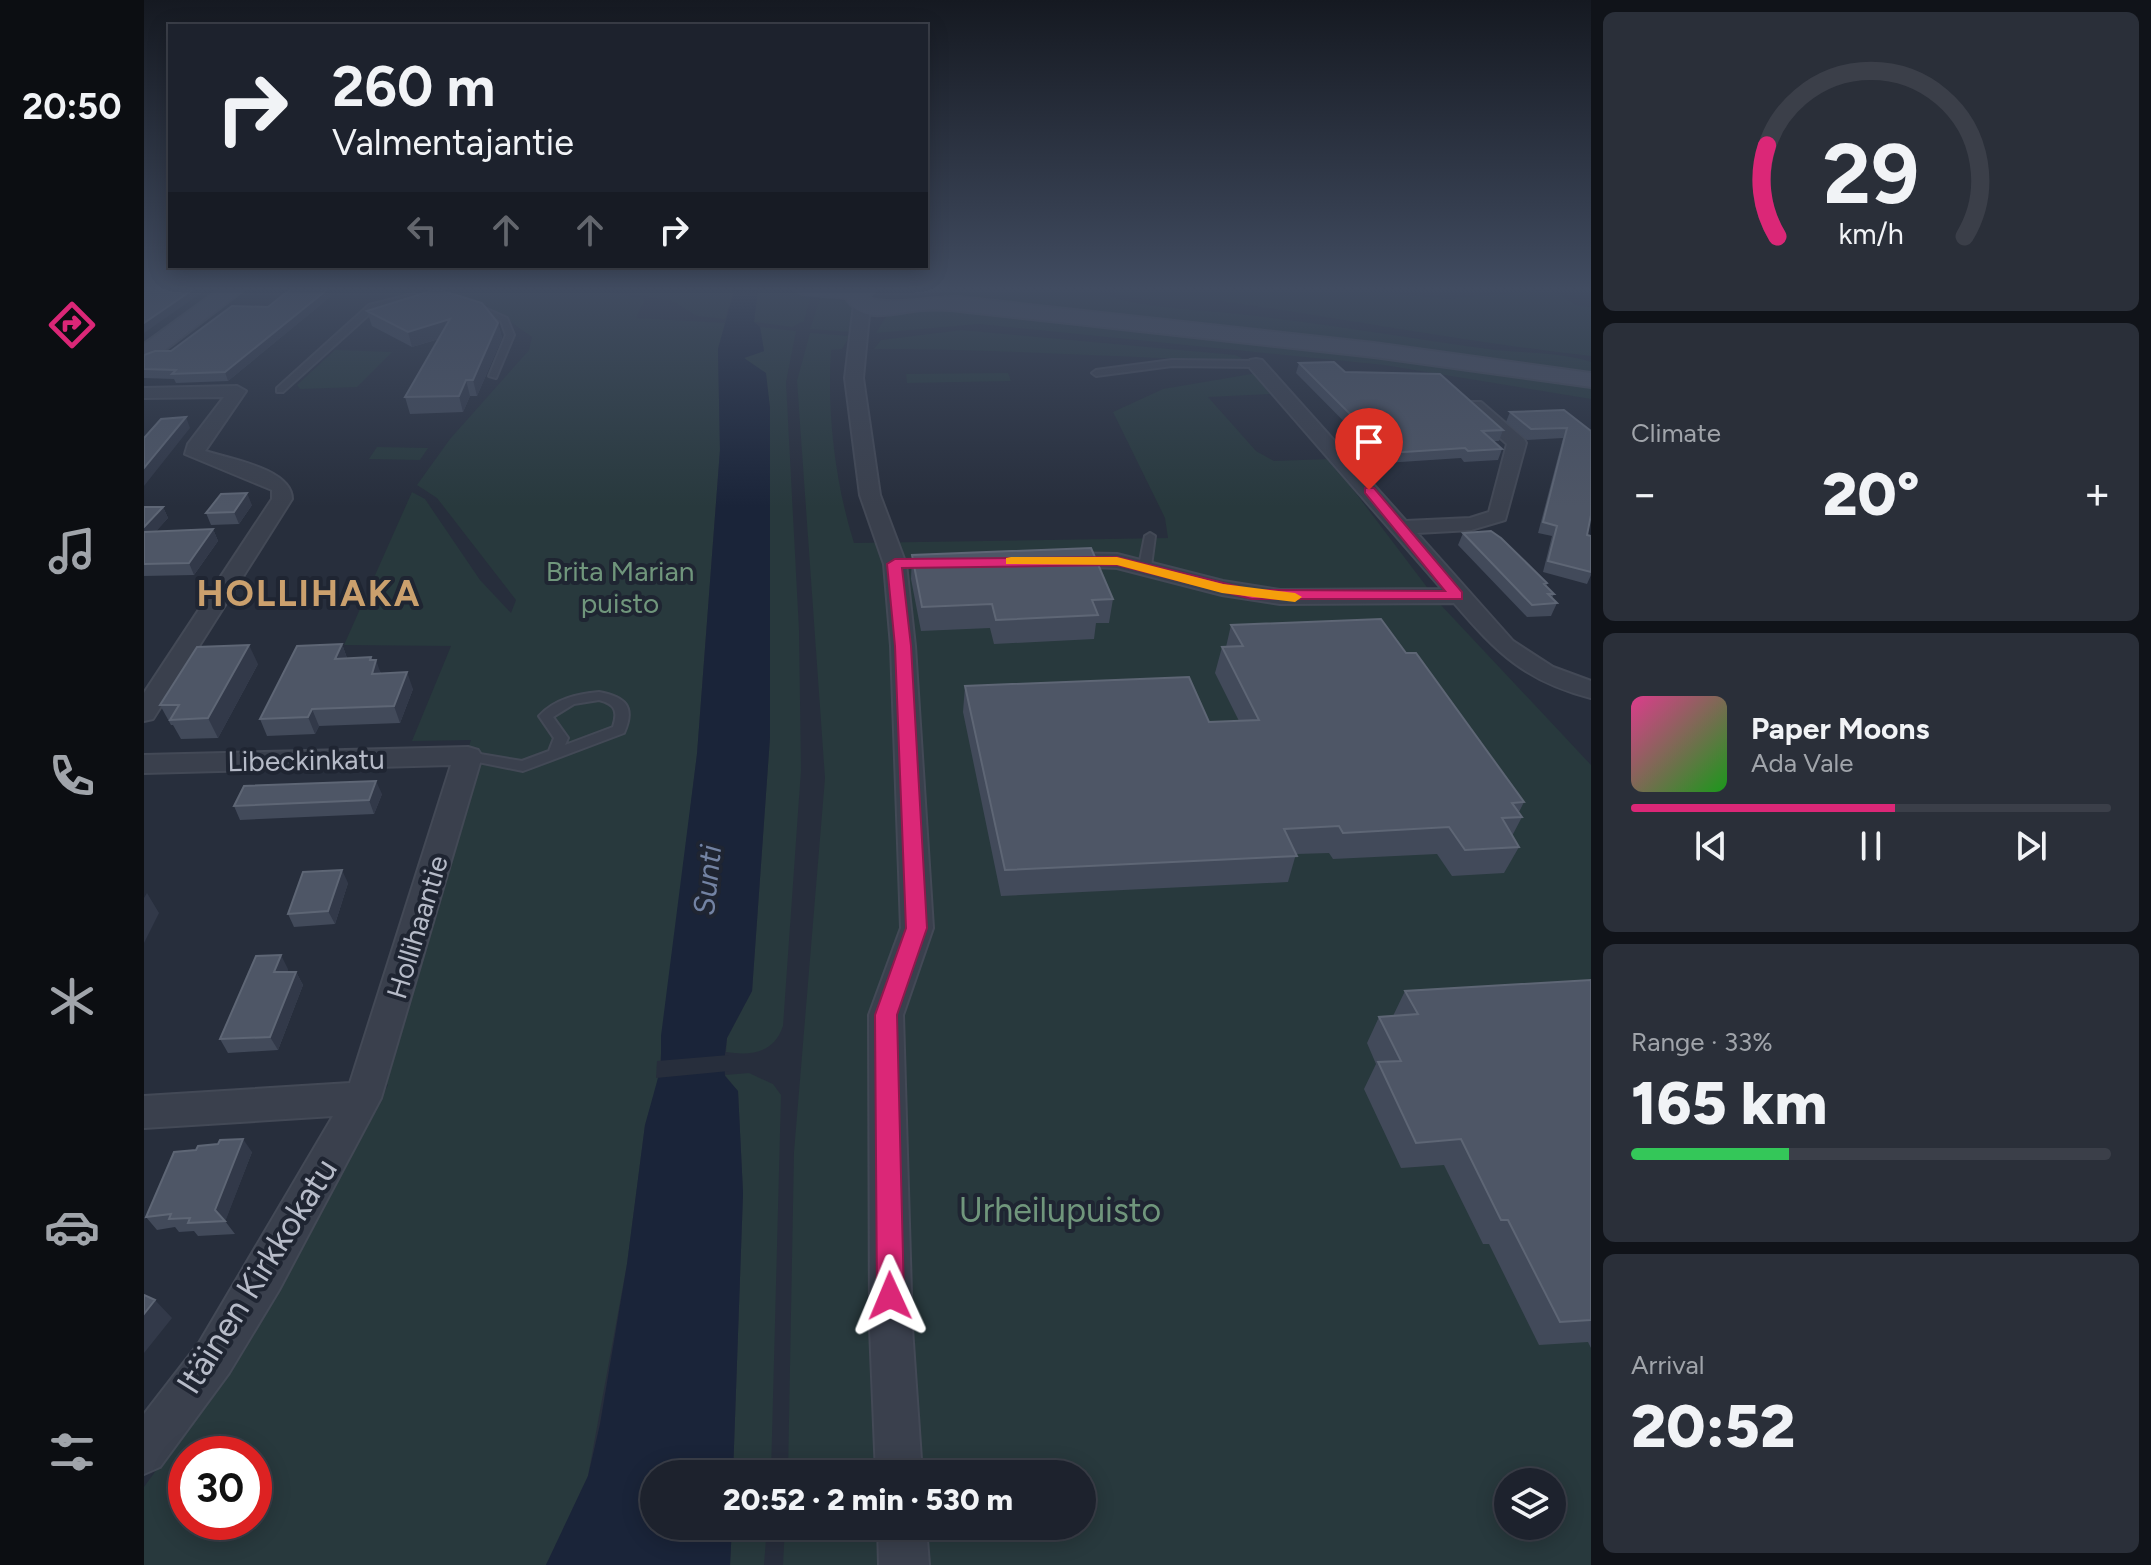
<!DOCTYPE html>
<meta charset="utf-8">
<style>
body{margin:0;font-family:Figtree,sans-serif;background:#2a2f39;color:#f1f3f6;height:100vh;display:flex;flex-direction:column;font-size:30px;white-space:nowrap}
*{box-sizing:border-box;margin:0}
p{font-size:26px;color:#a0a4aa}
.icon{flex:none;width:44px;height:44px;fill:none;stroke:currentColor;stroke-width:2;stroke-linecap:round;stroke-linejoin:round}
.map{position:relative;flex:1;overflow:hidden}
.side{display:flex;flex-direction:column;gap:12px;padding:12px;background:#101319;width:560px}
.side>*{flex:none}
.banner{position:absolute;left:24px;top:24px;width:760px;height:244px;border-radius:0px;box-shadow:0 4px 20px #0003,0 0 0 2px #3b3f49;background:#1d222d;color:#f1f3f6;overflow:hidden}
.fabs{position:absolute;left:1350px;top:1468px;display:grid;gap:16px}
.fabs a{display:grid;place-items:center;width:72px;height:72px;border-radius:50%;background:#1d222d;box-shadow:0 4px 20px #0003,0 0 0 2px #3b3f49;font-size:40px}
.speed{position:absolute;left:24px;top:1436px;display:flex;gap:16px;font-size:40px;font-weight:700;text-align:center}
.speed>*{display:grid;place-content:center;width:104px;height:104px;border-radius:50%;background:#1d222d;box-shadow:0 4px 20px #0003,0 0 0 2px #3b3f49;line-height:1}
.speed .limit{border:12px solid #d22;background:#fff;color:#111}
.pin{position:absolute;display:grid;place-items:center;width:68px;height:68px;color:#fff;margin:-82px -34px;border-radius:50% 50% 50% 0;rotate:-45deg;box-shadow:0 0 8px #0007}
.pin .icon{rotate:45deg}
.me{position:absolute;width:88px;margin:-44px;rotate:359deg;stroke-linejoin:round;filter:drop-shadow(0 0 6px #0008)}
.turn{display:flex;align-items:center;gap:28px;height:168px;padding:0 32px;font-size:36px}
.turn .icon{width:104px;height:104px;stroke-width:2.5}
.turn b{display:block;font-size:56px;line-height:68px}
.lanes{display:flex;align-items:center;height:76px;padding:0 32px;background:#0003;justify-content:center;gap:40px;direction:ltr}
.lanes .off{opacity:.35}
.big{font-size:60px;font-weight:800;line-height:1.1}
.side .tile{flex:1;display:flex;flex-direction:column;justify-content:center;gap:12px;min-width:0;padding:0 28px;border-radius:12px;background:#2a2f39}
.side .dial{align-items:center;gap:0}
.dial svg{height:208px;overflow:visible;fill:none;stroke:#3b3f49;stroke-width:7;stroke-linecap:round;text-anchor:middle}
.dial text{fill:#f1f3f6;stroke:none}
.song{display:flex;align-items:center;gap:24px}
.cover{width:96px;height:96px;border-radius:12px;background:linear-gradient(135deg,hsl(330 70% 55%),hsl(120 70% 35%))}
.played{height:8px;border-radius:4px;background:linear-gradient(90deg,#db2777 55%,#3b3f49 55%)}
.keys{display:flex;justify-content:space-around;direction:ltr}
.heat{display:flex;justify-content:space-between;align-items:center;font-size:44px;direction:ltr}
.charge{height:12px;border-radius:6px;background:linear-gradient(90deg,#34c759 33%,#3b3f49 0)}
.trip{position:absolute;left:496px;top:1460px;width:456px;height:80px;border-radius:40px;background:#1d222d;box-shadow:0 4px 20px #0003,0 0 0 2px #3b3f49;font-weight:800;line-height:80px;text-align:center}
main{display:flex;flex:1;min-height:0}
.tab-bar{display:flex;flex-direction:column;width:144px;justify-content:space-around;align-items:center;background:#0c0e12;color:#a0a4aa}
.tab-bar .icon{width:56px;height:56px}
.tab-bar .current{color:#db2777}
.tab-bar b{font-size:36px;color:#f1f3f6}
.map>svg:first-child{display:block}
.green{fill:#28393d;fill-rule:evenodd}
.water{fill:#1a2439}
.pier{fill:#272e3c}
.lines{fill:none;stroke-linecap:round;stroke-linejoin:round}
.lane-casing{stroke:#434956;stroke-width:4}
.street-casing{stroke:#434956;stroke-width:4}
.secondary-casing{stroke:#434956;stroke-width:4}
.lane{fill:#3a404d;fill-rule:evenodd}
.street{fill:#3a404d;fill-rule:evenodd}
.secondary{fill:#494f5f;fill-rule:evenodd}
.wall{fill:#424a5a}
.shaded-wall{fill:#323949}
.building{fill:#4e5666;stroke:#5e6675;stroke-width:2}
.route{fill:#db2777;stroke:#8e194d;stroke-width:2}
.slow{fill:#f59e0b}
.labels{text-anchor:middle;dominant-baseline:central;stroke-width:8;stroke-linejoin:round;paint-order:stroke}
.park-label{font-size:28px;fill:#70967c;stroke:#1f2532}
.street-label{font-size:28px;fill:#b6bbc8;stroke:#1f2532}
.water-label{font-size:30px;font-style:italic;fill:#7383a3;stroke:#1f2532}
.near-park-label{font-size:34px;fill:#70967c;stroke:#1f2532}
.near-street-label{font-size:34px;fill:#b6bbc8;stroke:#1f2532}
.district-label{font-size:36px;font-weight:bold;letter-spacing:2px;fill:#cba06d;stroke:#1f2532}
</style>
<main>
<nav class="tab-bar">
<b>20:50</b>
<svg class="icon current" aria-label="directions" viewBox="0 0 24 24"><path d="M12 3l9 9-9 9-9-9zM9 14v-3h6M13 9l2 2-2 2"/></svg>
<svg class="icon" aria-label="music" viewBox="0 0 24 24"><path d="M9 18V5l10-2v13"/><circle cx="6" cy="18" r="3"/><circle cx="16" cy="16" r="3"/></svg>
<svg class="icon" aria-label="phone" viewBox="0 0 24 24"><path d="M5 4h4l2 5-3 2q2 4 5 5l2-3 5 2v4C11 20 4 13 5 4z"/></svg>
<svg class="icon" aria-label="climate" viewBox="0 0 24 24"><path d="M12 3v18M4 7l16 10M4 17L20 7"/></svg>
<svg class="icon" aria-label="car" viewBox="0 0 24 24"><path d="M5 17H2v-5l4-1 3-4h7l3 4 3 1v5h-3M9 17h6M6 11h13"/><circle cx="7" cy="17" r="2"/><circle cx="17" cy="17" r="2"/></svg>
<svg class="icon" aria-label="filters" viewBox="0 0 24 24"><path d="M4 7h16M4 17h16"/><circle cx="9" cy="7" r="2"/><circle cx="15" cy="17" r="2"/></svg>
</nav>
<div class="map">
<svg width="1447" height="1565" viewBox="0 0 1447 1565">
<rect width="100%" height="100%" fill="#272e3c"/>
<!-- green -->
<path class="green" d="M131,288H440L501,299L492,318L581,323L574,349L576,450L553,754L513,1087L501,1125L483,1264L444,1476L402,1565H0V1487L90,1362L146,1266L244,1085L221,1065L327,740L268,741L307,646L200,645L268,492L281,499L336,580L367,613L372,600L293,498L273,485L306,439L385,350L388,337L342,305L320,298ZM42,1454H110V1522H42Z
M456,288H591L581,319L553,316L528,301Z
M782,288H949C971,306 1054,310 1085,313C1172,322 1258,337 1344,349C1379,354 1414,351 1447,362V376L819,299Z
M963,288H1193L1304,299L1406,290L1434,306L1447,307V356C1323,342 1201,319 1078,301C1042,296 995,307 963,288Z
M614,289L667,294L660,321L648,327L610,322Z
M677,296L710,303L708,332L666,329Z
M802,309L1234,354L1447,386V399L1240,365L835,324L732,333L742,317L748,314Z
M616,327L652,331L642,382L655,630L657,770L639,1026C630,1053 607,1056 582,1052L583,1038L608,991L626,737V408L621,375L600,358L620,351Z
M818,330L1091,355L1098,358L1093,361C972,357 851,349 730,349L737,340Z
M666,333L706,336L698,349L687,350C683,414 691,482 710,543L1024,538L1021,518L969,412L1019,389L1113,373L1127,394L1064,397L1112,451L1130,461L1186,459L1295,603L1447,765V1565H639L641,1526H938V1474H644L650,1152L681,778L653,381ZM1364,1482H1408V1526H1364Z
M191,350L248,352L213,387L156,389L153,385Z
M864,373L867,381L763,383L762,374Z
M233,447L284,448L276,460L225,459Z
M605,1073L629,1084L637,1095L627,1474H589L599,1193L594,1092L581,1075Z
M588,1526H623L620,1565H586Z"/>
<!-- water -->
<path class="water" d="M591,288H614L610,322L616,327L620,351L600,358L622,373L626,408V737L608,991L583,1038L580,1062L581,1076L594,1091L599,1193L589,1474H510V1526H588L586,1565H402L444,1476L456,1424L483,1264L501,1125L517,1067V1036L553,754L576,450L574,349Z"/>
<!-- pier -->
<path class="pier" d="M585,1055V1071L512,1078L513,1061Z"/>
<g class="lines">
<defs>
<path id="lane" d="M269,294L290,297L286,299L269,298L231,309L139,392H133V388L225,305Z
M326,304H332L363,318L370,335L352,378L345,376L362,335L357,321L326,308Z
M1028,360L1112,361L1116,364L1112,367L1028,366L952,376L948,373L952,370Z
M1006,533L1011,536L1007,566L1001,569L995,566L1001,536Z
M455,692C481,697 492,706 480,733L379,771L324,760L317,756L324,752L378,761L405,751L410,738L395,716C411,699 433,694 455,692ZM455,700C472,704 474,712 469,727L421,745L424,738L409,717L430,704Z"/>
<path id="street" d="M718,299L726,304L719,378L736,495L762,564L771,646L789,928L759,1015L768,1328L778,1474H732L726,1328L725,1015L757,928L747,646L740,564L716,495L701,378L710,304Z
M1112,359L1118,360L1262,521L1326,518L1345,512L1363,444L1325,410V402H1337L1380,439L1382,443L1361,520L1327,530L1273,533L1369,641L1409,667L1447,681V698C1381,681 1353,653 1310,603L1136,604L1078,595L973,568L906,565L903,560L914,553L973,554L1079,581L1136,590L1298,589L1106,368V360Z
M93,386L102,391L61,451C86,459 148,469 148,499L9,719L0,721V693L128,499V490L41,454L44,444L80,397L0,398V388Z
M324,747L334,750L338,756L237,1098L135,1290L85,1373L16,1467L0,1474V1414L55,1343L189,1116L0,1128V1096L206,1083L307,765L0,773V755Z
M734,1526H782L785,1565H735Z"/>
<path id="secondary" d="M77,288H102L8,360L0,362V344Z
M648,288H735L724,297C738,307 792,296 814,297L1230,343L1447,373V387L1230,357L824,312C810,310 794,309 779,310C754,311 719,327 702,298L659,294Z"/>
</defs>
<!-- lane casing -->
<use href="#lane" class="lane-casing"/>
<!-- street casing -->
<use href="#street" class="street-casing"/>
<!-- secondary casing -->
<use href="#secondary" class="secondary-casing"/>
<!-- lane -->
<use href="#lane" class="lane"/>
<!-- street -->
<use href="#street" class="street"/>
<!-- secondary -->
<use href="#secondary" class="secondary"/>
</g>
<!-- wall -->
<path class="wall" d="M184,289L186,297L84,381L32,383L30,379L0,378V355L27,351L124,307Z
M223,311L354,323L358,338L333,396H326L319,412L266,414L261,397L295,339L268,347L228,326Z
M1155,363L1201,372L1359,430L1355,441H1349L1358,449L1354,460L1320,462L1317,458L1241,463L1152,373Z
M1420,410L1443,535L1447,536V575L1443,584L1399,572L1408,536L1394,533L1419,438L1383,440L1362,422L1366,412Z
M108,505L95,524L67,525L62,513Z
M0,507H19L24,518L12,531L69,529L74,541L50,575L0,576Z
M1319,533L1403,583L1402,586L1410,594L1408,598L1413,603L1407,616L1383,617L1314,545Z
M768,555L969,599L965,623H952L950,639L850,644L846,628L777,631L767,579Z
M1087,625L1262,653L1380,802L1375,812L1378,817L1368,836L1375,847L1360,873L1308,876L1293,854L1189,859L1185,853L1152,854L1144,882L857,896L819,712L821,686L1065,722L1095,721L1071,673L1078,647H1082Z
M198,644L203,658L227,657L237,673L269,689L256,723L175,726L171,734L123,736L116,719Z
M114,664L74,738L37,739L29,725H27L16,705Z
M238,794L230,814L96,820L90,806Z
M204,883L191,924L150,927L144,914Z
M144,969L143,972H152L159,985L134,1050L84,1053L76,1039Z
M1447,980V1348L1444,1342L1395,1345L1345,1244H1339L1300,1165L1257,1168L1220,1089L1232,1064L1223,1043L1235,1017L1249,1016L1261,991Z
M74,1144L108,1152L81,1221L91,1234L54,1236L50,1231L35,1232L31,1227L13,1230L2,1217L52,1150Z"/>
<!-- shaded-wall -->
<path class="shaded-wall" d="M51,288H62L63,289L0,333V323Z
M184,289L186,297L84,381L81,372Z
M306,319L310,334L268,347L264,332Z
M354,323L358,338L333,396L329,380Z
M322,380L326,396L319,412L315,396Z
M42,417L46,428L0,486V468Z
M103,493L108,505L95,524L90,512Z
M19,507L24,518L1,544L0,527Z
M69,529L74,541L50,575L45,563Z
M198,644L204,661L191,659Z
M105,645L114,664L74,738L64,718Z
M227,657L230,667L232,660L238,677L228,674L226,660Z
M263,672L269,689L256,723L250,706Z
M168,709L175,726L171,734L164,717Z
M232,781L238,794L230,814L225,800Z
M198,870L204,883L191,924L184,911Z
M3,893L15,913L0,943V898Z
M137,955L144,969L137,986L130,972Z
M152,972L159,985L134,1050L126,1037Z
M99,1139L108,1152L81,1222L71,1210Z
M11,1300L28,1318L0,1353V1314Z"/>
<!-- building -->
<path class="building" d="M0,288H51L0,323Z
M148,288L184,289L81,372L28,374L32,370L0,369V355L11,351H27L88,306L124,307Z
M293,289L338,303L354,323L329,380H322L315,396L261,397L306,319L264,332L223,311Z
M1190,362L1201,372L1296,374L1359,430L1338,431L1358,449L1324,451L1321,448L1245,453L1155,363Z
M1420,410L1447,431V515L1443,535L1447,536V572L1404,561L1413,526L1399,522L1423,428L1387,429L1366,412Z
M42,417L0,468V438L17,419Z
M103,493L90,512L62,513L77,494Z
M0,507H19L0,527Z
M69,529L45,563L0,564V532Z
M1347,531L1357,538L1403,583L1400,584L1410,594H1404L1413,603L1388,605L1319,533Z
M947,548L969,599L948,600L954,615L852,620L848,604L778,607L768,555Z
M1237,619L1262,653H1272L1380,802L1368,803L1378,817L1358,818L1375,847L1321,850L1305,827L1199,833L1195,826L1140,829L1153,856L861,870L821,686L1045,677L1065,722L1115,720L1078,647L1099,646L1087,625Z
M198,644L191,659L227,657L226,660H232L228,674L263,672L250,706L168,709L164,717L116,719L153,646Z
M105,645L64,718L26,720L35,705H16L53,647Z
M232,781L225,800L90,806L100,786Z
M198,870L184,911L144,914L159,872Z
M137,955L130,972H152L126,1037L76,1039L112,956Z
M1447,980V1320L1416,1322L1364,1220H1357L1317,1139L1272,1143L1234,1062L1257,1061L1235,1017L1274,1014L1261,991Z
M99,1139L71,1210L81,1221L44,1223L46,1218L25,1219L27,1214L2,1217L30,1152L52,1150L54,1146L74,1144L76,1140Z
M0,1295L11,1300L0,1314Z"/>
<!-- sky -->
<linearGradient id="sky" x2="0" y2="1"><stop stop-color="#151921"/><stop offset="0.57" stop-color="#414c61"/><stop offset="1" stop-color="#414c61" stop-opacity="0"/></linearGradient>
<rect width="1447" height="507" fill="url(#sky)"/>
<!-- route -->
<path class="route" d="M1221,488H1230L1318,592V599H1108L973,565L758,568L767,646L783,928L753,1015L760,1296L756,1306L746,1310L737,1306L733,1296L731,1015L762,928L751,646L743,564L751,559L973,557L1108,590L1301,591L1221,493Z"/>
<!-- slow -->
<path class="slow" d="M867,557H973L1079,584L1151,593L1158,597L1151,602L1078,593L973,565L862,564V558Z"/>
<g class="labels">
<!-- park labels -->
<g class="park-label">
<text x="476" y="571">Brita Marian<tspan x="476" dy="32">puisto</tspan></text>
</g>
<!-- street labels -->
<g class="street-label">
<text transform="translate(162 760) rotate(-1)">Libeckinkatu</text>
<text transform="translate(273 927) rotate(-73)">Hollihaantie</text>
</g>
<!-- water labels -->
<g class="water-label">
<text transform="translate(563 880) rotate(-84)">Sunti</text>
</g>
<!-- near-park labels -->
<g class="near-park-label">
<text x="916" y="1210">Urheilupuisto</text>
</g>
<!-- near-street labels -->
<g class="near-street-label">
<text transform="translate(113 1276) rotate(-58)">Itäinen Kirkkokatu</text>
</g>
<!-- district labels -->
<g class="district-label">
<text x="165" y="593">HOLLIHAKA</text>
</g>
</g>
</svg>
<div class="fabs">
<a><svg class="icon" aria-label="layers" viewBox="0 0 24 24"><path d="M12 4l9 5-9 5-9-5zM3 14l9 5 9-5"/></svg></a>
</div>
<div class="speed"><div class="limit">30</div></div>
<div class="pin" style="left:1225px;top:490px;background:#d93025"><svg class="icon" aria-label="arrive" viewBox="0 0 24 24"><path d="M6 21V4h12l-3 4 3 4H6"/></svg></div>
<svg class="me" style="left:746px;top:1296px" viewBox="-20 -20 40 40"><path d="M0-17L14 15 0 8-14 15z" fill="#db2777" stroke="#fff" stroke-width="4"/></svg>
<div class="trip">20:52 · 2 min · 530 m</div>
<div class="banner">
<div class="turn"><svg class="icon" aria-label="right" viewBox="0 0 24 24"><path d="M7 20v-9h11M14 6l5 5-5 5"/></svg><div><b>260 m</b>Valmentajantie</div></div>
<div class="lanes"><svg class="icon off" aria-label="left" viewBox="0 0 24 24"><path d="M17 20v-9H6M10 6l-5 5 5 5"/></svg><svg class="icon off" aria-label="ahead" viewBox="0 0 24 24"><path d="M12 20V5M6 11l6-6 6 6"/></svg><svg class="icon off" aria-label="ahead" viewBox="0 0 24 24"><path d="M12 20V5M6 11l6-6 6 6"/></svg><svg class="icon" aria-label="right" viewBox="0 0 24 24"><path d="M7 20v-9h11M14 6l5 5-5 5"/></svg></div>
</div>
</div>
<section class="side">
<div class="tile dial"><svg viewBox="0 0 100 80">
<path d="M14 69A42 42 0 1 1 86 69"/>
<path d="M14 69A42 42 0 0 1 10 34" stroke="#db2777"/>
<text x="50" y="56" font-size="32" font-weight="700">29</text>
<text x="50" y="72" font-size="11">km/h</text>
</svg></div>
<div class="tile"><p>Climate</p>
<div class="heat"><a>−</a><b class="big">20°</b><a>+</a></div>
</div>
<div class="tile">
<div class="song"><i class="cover"></i><div><b>Paper Moons</b><p>Ada Vale</p></div></div>
<div class="played"></div>
<div class="keys"><svg class="icon" aria-label="previous" viewBox="0 0 24 24"><path d="M18 5L8 12l10 7zM5 5v14"/></svg><svg class="icon" aria-label="pause" viewBox="0 0 24 24"><path d="M8 5v14M16 5v14"/></svg><svg class="icon" aria-label="next" viewBox="0 0 24 24"><path d="M6 5l10 7-10 7zM19 5v14"/></svg></div>
</div>
<div class="tile"><p>Range · 33%</p><b class="big">165 km</b><div class="charge"></div></div>
<div class="tile"><p>Arrival</p><b class="big">20:52</b></div>
</section>
</main>
